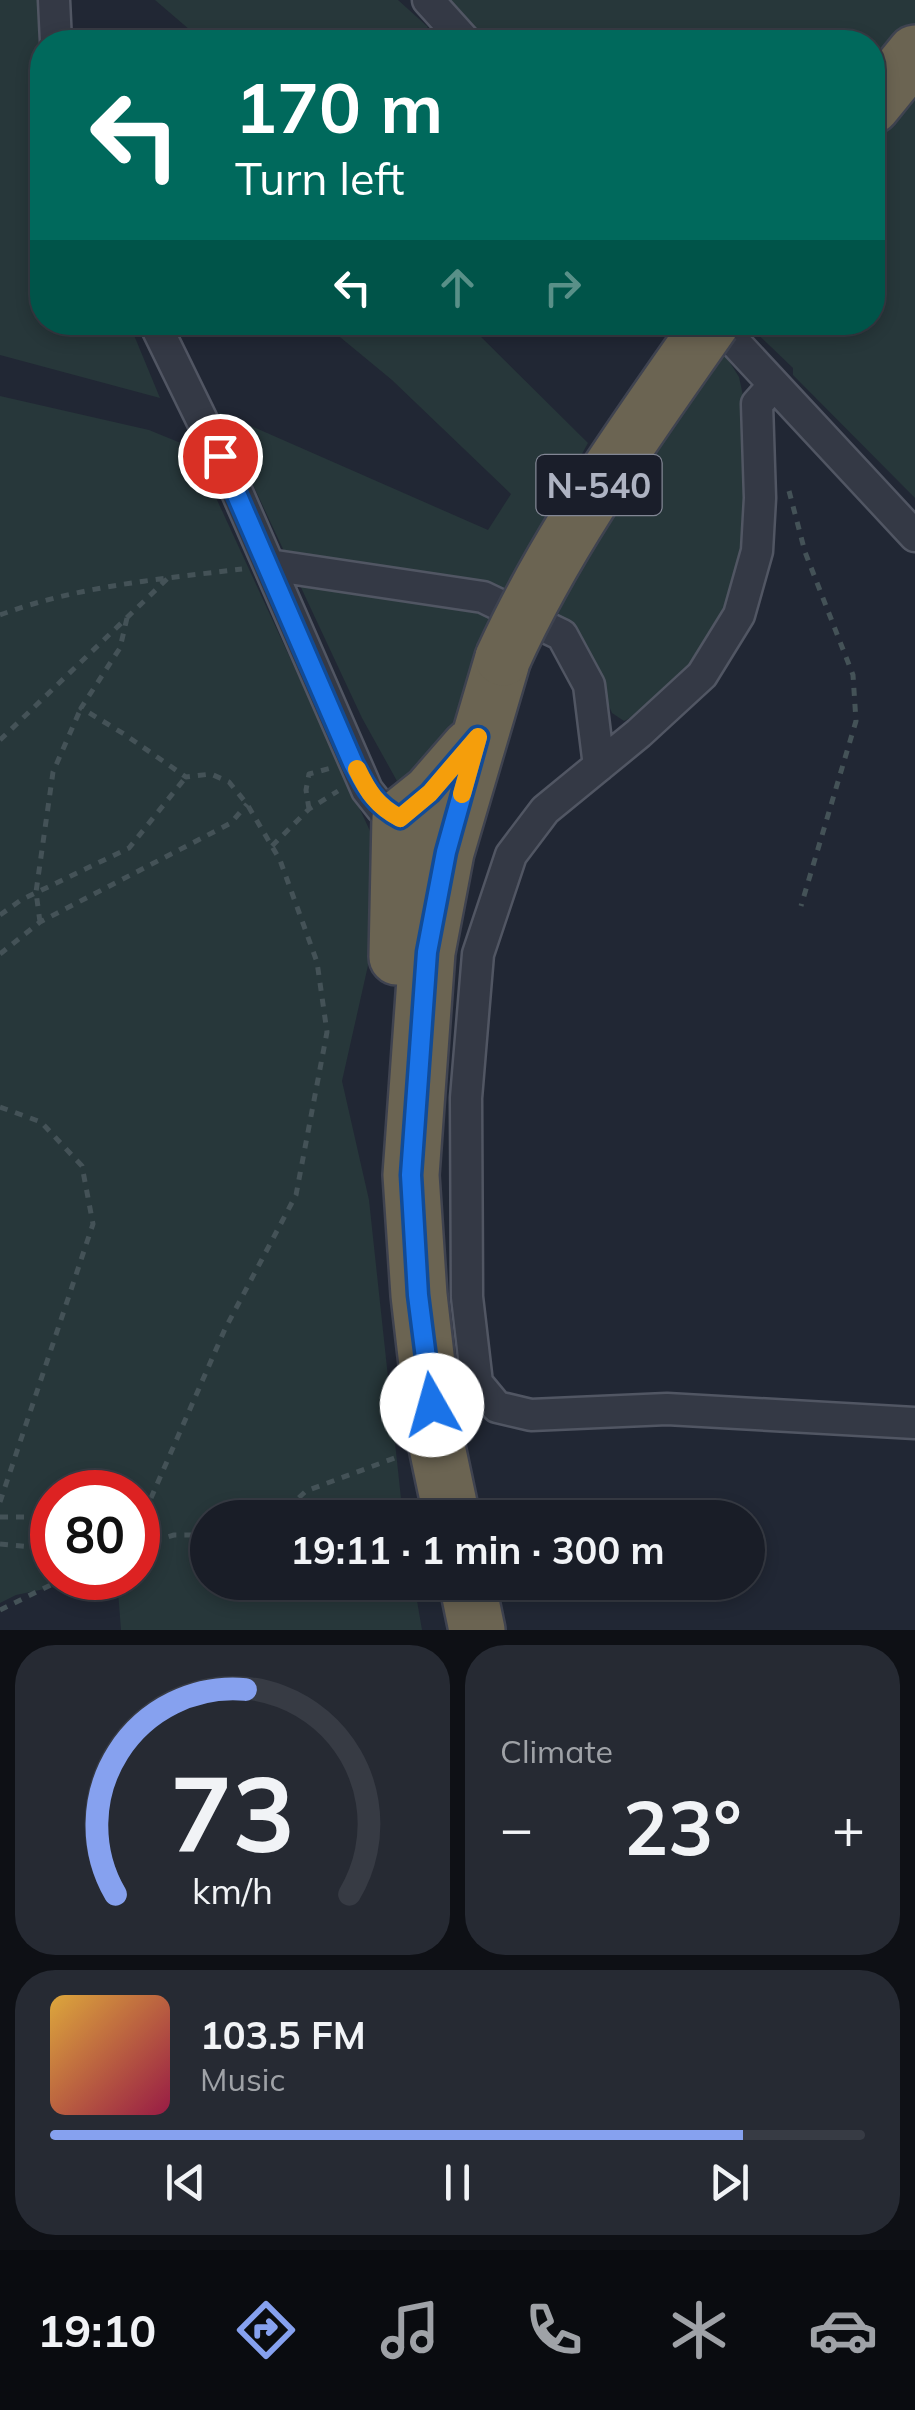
<!DOCTYPE html>
<meta charset="utf-8">
<style>
body{margin:0;font-family:Mulish,sans-serif;background:#262a33;color:#f1f3f6;height:100vh;display:flex;flex-direction:column;font-size:38px;white-space:nowrap}
*{box-sizing:border-box;margin:0}
p{font-size:32px;color:#9fa2a7}
.icon{flex:none;width:55px;height:55px;fill:none;stroke:currentColor;stroke-width:2;stroke-linecap:round;stroke-linejoin:round}
.map{position:relative;height:1630px;overflow:hidden}
.sheet{display:flex;flex-direction:column;gap:15px;padding:15px;background:#0e1015;flex:1}
.sheet>*{flex:none}
.banner{position:absolute;left:30px;top:30px;width:855px;height:305px;border-radius:40px;box-shadow:0 5px 15px #0003,0 0 0 2px #373b44;background:#00695c;color:#fff;overflow:hidden}
.speed{position:absolute;left:30px;top:1470px;display:flex;gap:20px;font-size:50px;font-weight:700;text-align:center}
.speed>*{display:grid;place-content:center;width:130px;height:130px;border-radius:50%;background:#191d27;box-shadow:0 5px 15px #0003,0 0 0 2px #373b44;line-height:1}
.speed .limit{border:15px solid #d22;background:#fff;color:#111}
.pin{position:absolute;display:grid;place-items:center;width:85px;height:85px;color:#fff;margin:-42px;border:5px solid #fff;border-radius:50%;box-shadow:0 2px 10px #0007}
.me{position:absolute;width:110px;margin:-55px;rotate:353deg;stroke-linejoin:round;filter:drop-shadow(0 0 8px #0008)}
.turn{display:flex;align-items:center;gap:35px;height:210px;padding:0 40px;font-size:45px}
.turn .icon{width:130px;height:130px;stroke-width:2.5}
.turn b{display:block;font-size:70px;line-height:85px}
.lanes{display:flex;align-items:center;height:95px;padding:0 40px;background:#0003;justify-content:center;gap:50px;direction:ltr}
.lanes .off{opacity:.35}
.big{font-size:75px;font-weight:700;line-height:1.1}
.sheet .widget{flex:1;display:flex;flex-direction:column;justify-content:center;gap:15px;min-width:0;padding:0 35px;border-radius:40px;background:#262a33}
.sheet .dial{align-items:center;gap:0}
.dial svg{height:260px;overflow:visible;fill:none;stroke:#373b44;stroke-width:7;stroke-linecap:round;text-anchor:middle}
.dial text{fill:#f1f3f6;stroke:none}
.song{display:flex;align-items:center;gap:30px}
.cover{width:120px;height:120px;border-radius:15px;background:linear-gradient(135deg,hsl(40 70% 55%),hsl(340 70% 35%))}
.played{height:10px;border-radius:5px;background:linear-gradient(90deg,#86a1ef 85%,#373b44 85%)}
.keys{display:flex;justify-content:space-around;direction:ltr}
.heat{display:flex;justify-content:space-between;align-items:center;font-size:55px;direction:ltr}
.sheet .tiles{flex:1;display:grid;gap:15px;grid-template-columns:1fr 1fr}
.widget:last-child{grid-column:span 2}
.trip{position:absolute;left:190px;top:1500px;width:575px;height:100px;border-radius:50px;background:#191d27;box-shadow:0 5px 15px #0003,0 0 0 2px #373b44;font-weight:700;line-height:100px;text-align:center}
.tabs{display:flex;height:160px;justify-content:space-around;align-items:center;background:#0a0c10;color:#9fa2a7}
.tabs .icon{width:70px;height:70px}
.tabs .active{color:#86a1ef}
.tabs b{font-size:45px;color:#f1f3f6}
.map>svg:first-child{display:block}
.green{fill:#27373a}
.lines{fill:none;stroke-linecap:round;stroke-linejoin:round}
.street-casing{stroke:#515663;stroke-width:35}
.highway-casing{stroke:#3f4350;stroke-width:60}
.path{stroke:#445257;stroke-width:5;stroke-dasharray:8 8;stroke-linecap:butt}
.street{stroke:#343945;stroke-width:30}
.highway{stroke:#6b6452;stroke-width:55}
.highway-bridge-casing{stroke:#3f4350;stroke-width:60;stroke-linecap:butt}
.highway-bridge{stroke:#6b6452;stroke-width:55}
.route-casing{stroke:#114b97;stroke-width:25}
.route{stroke:#1a73e8;stroke-width:18}
.slow{stroke:#f59e0b;stroke-width:18}
.labels{text-anchor:middle;dominant-baseline:central;stroke-width:10;stroke-linejoin:round;paint-order:stroke}
.shield{fill:#1a1e2a;stroke:#828694;stroke-width:2.5}
.shield-label{font-size:35px;font-weight:bold;fill:#aeb3c2}
</style>
<div class="map">
<svg width="915" height="1630" viewBox="0 0 915 1630">
<rect width="100%" height="100%" fill="#212734"/>
<!-- green -->
<path class="green" d="M0,0H38L42,322L129,323L160,398L0,355Z
M155,0H398L428,27L413,42H204Z
M441,0H915V498L793,375V368L746,323L872,322L873,134L914,78L879,50L873,58L872,42H481Z
M323,323H467L588,443L529,549L444,750L397,781L362,718L219,412L488,530L511,494L392,380Z
M717,342L739,377L747,414L745,560L715,637L645,710L624,721L612,713L590,660L556,619L593,539Z
M0,396L149,430L193,448L376,844V930L342,1081L369,1200L403,1517L208,1518V1582L414,1583L422,1630H121L117,1578H138V1492H52V1578H97L16,1595L0,1603Z"/>
<g class="lines">
<defs>
<path id="street" d="M54,0L56,42
M428,0L466,42
M154,322L236,490L367,790L382,809L400,817
M716,322L915,536
M773,386L757,404L760,498L757,551L739,615L702,675L639,733L545,810L511,855L478,954L466,1098L467,1297L477,1383L497,1407L531,1415L667,1409L915,1423
M269,565L483,597L562,635L589,685L599,766"/>
<path id="highway" d="M872,106L915,53
M397,957L400,817L430,793L470,747
M452,1518L436,1442L419,1295L411,1175L427,952L446,852L503,658
M467,1582L477,1630"/>
</defs>
<!-- street casing -->
<use href="#street" class="street-casing"/>
<!-- highway casing -->
<use href="#highway" class="highway-casing"/>
<!-- path -->
<path class="path" d="M872,161L884,143
M789,491L805,552L853,675L856,721L801,906
M0,615C77,586 161,579 242,569
M127,618L120,648L81,708L124,734L186,777L211,774L229,782L247,804L280,860L317,962L327,1032L296,1195L225,1329L151,1498L148,1512L138,1528
M0,740L167,579
M309,809L306,790L309,774L331,768
M272,846L309,809L338,791
M0,915L21,900L129,848L186,777
M40,922L36,892L53,772L81,708
M0,954L40,922L231,823L247,804
M0,1107L41,1122L82,1166L93,1224L0,1502
M0,1517H52
M256,1518L291,1505L306,1491L400,1456
M0,1544L52,1549
M138,1546L174,1535H208
M0,1610L65,1578"/>
<!-- street -->
<use href="#street" class="street"/>
<!-- highway -->
<use href="#highway" class="highway"/>
<defs>
<path id="highway-bridge" d="M503,658C558,537 636,431 712,322"/>
</defs>
<!-- highway-bridge casing -->
<use href="#highway-bridge" class="highway-bridge-casing"/>
<!-- highway-bridge -->
<use href="#highway-bridge" class="highway-bridge"/>
</g>
<g class="lines">
<defs>
<path id="route" d="M220,456L353,763C365,787 375,805 400,818L430,793L478,737L446,852L427,952L411,1175L418,1295L432,1405"/>
</defs>
<!-- route casing -->
<use href="#route" class="route-casing"/>
<!-- route -->
<use href="#route" class="route"/>
<!-- slow -->
<path class="slow" d="M357,769C368,792 377,806 400,818L430,793L478,737L462,794"/>
</g>
<g class="labels">
<!-- shield labels -->
<rect class="shield" x="536.5" y="455" width="125" height="60" rx="8"/>
<g class="shield-label">
<text x="599" y="485">N-540</text>
</g>
</g>
</svg>
<div class="speed"><div class="limit">80</div></div>
<div class="pin" style="left:220px;top:456px;background:#d93025"><svg class="icon" aria-label="arrive" viewBox="0 0 24 24"><path d="M6 21V4h12l-3 4 3 4H6"/></svg></div>
<svg class="me" style="left:432px;top:1405px" viewBox="-20 -20 40 40"><circle r="19" fill="#fff"/><path d="M0-13L10 11 0 6-10 11z" fill="#1a73e8"/></svg>
<div class="trip">19:11 · 1 min · 300 m</div>
<div class="banner">
<div class="turn"><svg class="icon" aria-label="left" viewBox="0 0 24 24"><path d="M17 20v-9H6M10 6l-5 5 5 5"/></svg><div><b>170 m</b>Turn left</div></div>
<div class="lanes"><svg class="icon" aria-label="left" viewBox="0 0 24 24"><path d="M17 20v-9H6M10 6l-5 5 5 5"/></svg><svg class="icon off" aria-label="ahead" viewBox="0 0 24 24"><path d="M12 20V5M6 11l6-6 6 6"/></svg><svg class="icon off" aria-label="right" viewBox="0 0 24 24"><path d="M7 20v-9h11M14 6l5 5-5 5"/></svg></div>
</div>
</div>
<section class="sheet">
<div class="tiles">
<div class="widget dial"><svg viewBox="0 0 100 80">
<path d="M14 69A42 42 0 1 1 86 69"/>
<path d="M14 69A42 42 0 0 1 54 6" stroke="#86a1ef"/>
<text x="50" y="56" font-size="32" font-weight="700">73</text>
<text x="50" y="72" font-size="11">km/h</text>
</svg></div>
<div class="widget"><p>Climate</p>
<div class="heat"><a>−</a><b class="big">23°</b><a>+</a></div>
</div>
<div class="widget">
<div class="song"><i class="cover"></i><div><b>103.5 FM</b><p>Music</p></div></div>
<div class="played"></div>
<div class="keys"><svg class="icon" aria-label="previous" viewBox="0 0 24 24"><path d="M18 5L8 12l10 7zM5 5v14"/></svg><svg class="icon" aria-label="pause" viewBox="0 0 24 24"><path d="M8 5v14M16 5v14"/></svg><svg class="icon" aria-label="next" viewBox="0 0 24 24"><path d="M6 5l10 7-10 7zM19 5v14"/></svg></div>
</div>
</div>
</section>
<nav class="tabs">
<b>19:10</b>
<svg class="icon active" aria-label="directions" viewBox="0 0 24 24"><path d="M12 3l9 9-9 9-9-9zM9 14v-3h6M13 9l2 2-2 2"/></svg>
<svg class="icon" aria-label="music" viewBox="0 0 24 24"><path d="M9 18V5l10-2v13"/><circle cx="6" cy="18" r="3"/><circle cx="16" cy="16" r="3"/></svg>
<svg class="icon" aria-label="phone" viewBox="0 0 24 24"><path d="M5 4h4l2 5-3 2q2 4 5 5l2-3 5 2v4C11 20 4 13 5 4z"/></svg>
<svg class="icon" aria-label="climate" viewBox="0 0 24 24"><path d="M12 3v18M4 7l16 10M4 17L20 7"/></svg>
<svg class="icon" aria-label="car" viewBox="0 0 24 24"><path d="M5 17H2v-5l4-1 3-4h7l3 4 3 1v5h-3M9 17h6M6 11h13"/><circle cx="7" cy="17" r="2"/><circle cx="17" cy="17" r="2"/></svg>
</nav>
